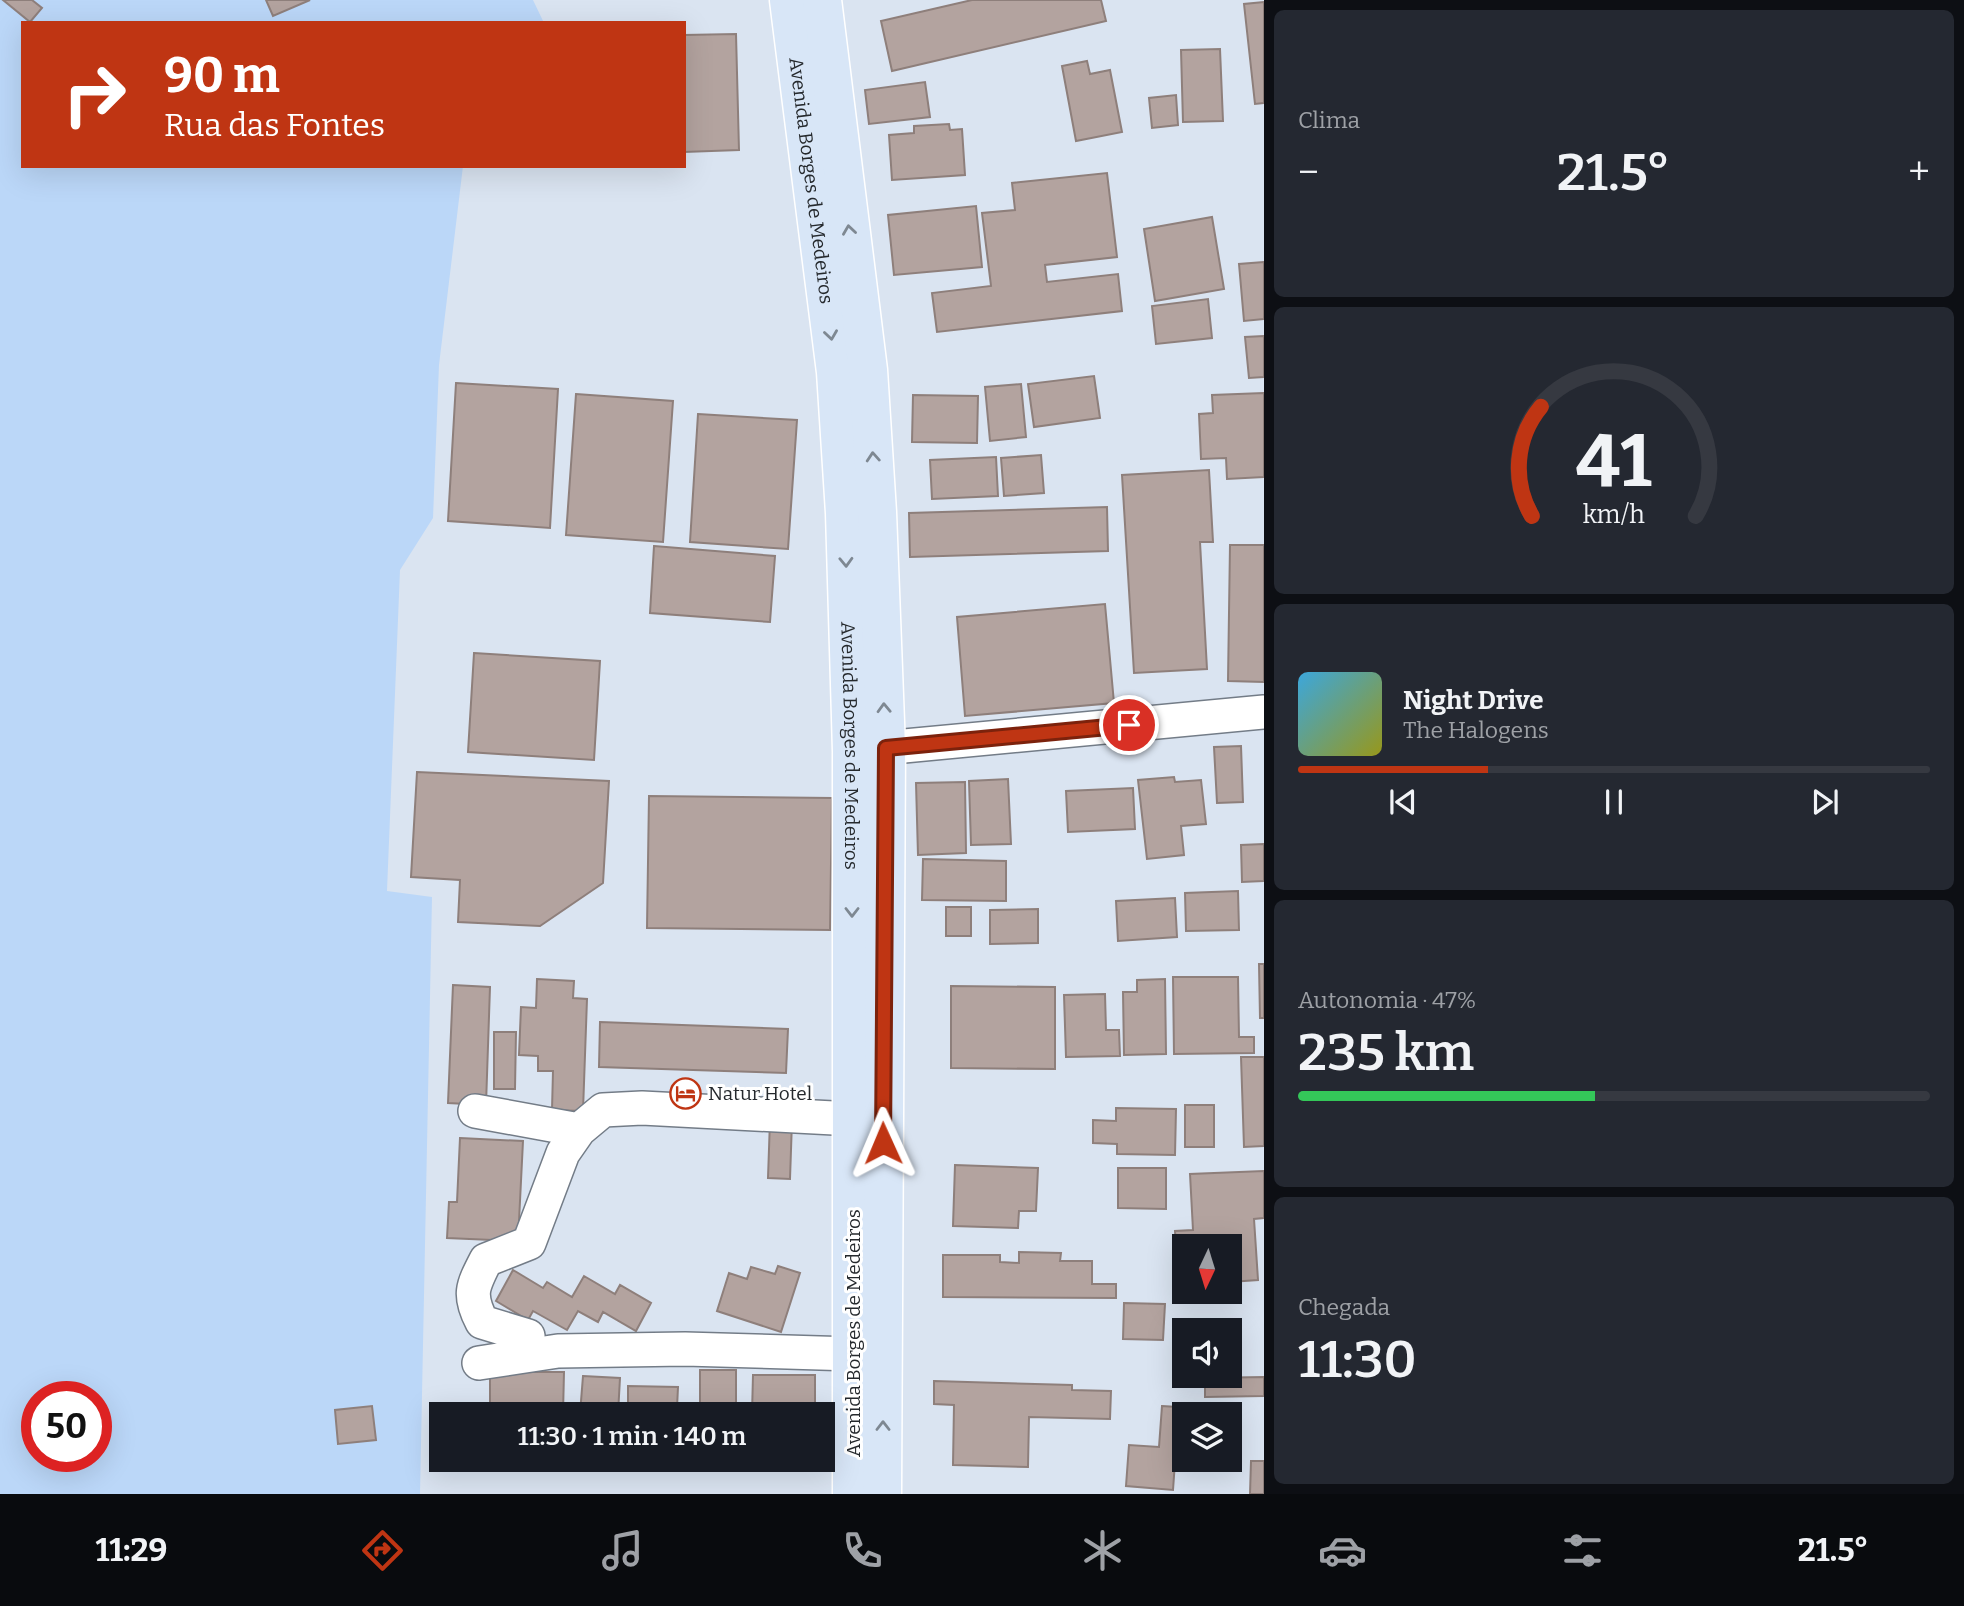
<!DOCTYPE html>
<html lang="pt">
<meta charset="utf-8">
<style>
body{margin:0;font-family:Bitter,serif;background:#242831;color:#f1f3f6;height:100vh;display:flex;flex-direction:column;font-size:26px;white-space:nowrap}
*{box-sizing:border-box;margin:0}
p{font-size:23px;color:#9ea1a6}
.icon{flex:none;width:38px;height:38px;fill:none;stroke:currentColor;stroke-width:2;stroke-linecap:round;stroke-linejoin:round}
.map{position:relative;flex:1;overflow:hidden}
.drawer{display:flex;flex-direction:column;gap:10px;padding:10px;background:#0d0f14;width:700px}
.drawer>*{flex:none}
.hud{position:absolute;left:21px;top:21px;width:665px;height:147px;border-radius:0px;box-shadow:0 7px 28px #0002;background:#bf3513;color:#fff;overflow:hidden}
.needle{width:46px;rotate:184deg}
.controls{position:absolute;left:1172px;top:1234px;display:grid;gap:14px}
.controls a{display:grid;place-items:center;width:70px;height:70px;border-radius:0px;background:#171b24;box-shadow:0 7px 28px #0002;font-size:35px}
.speed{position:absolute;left:21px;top:1381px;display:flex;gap:14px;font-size:35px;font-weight:700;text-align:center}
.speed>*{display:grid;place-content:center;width:91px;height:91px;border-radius:50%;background:#171b24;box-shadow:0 7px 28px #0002;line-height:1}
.speed .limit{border:10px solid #d22;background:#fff;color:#111}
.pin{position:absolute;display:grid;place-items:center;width:60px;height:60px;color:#fff;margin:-30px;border:4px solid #fff;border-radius:50%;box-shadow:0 2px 7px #0007}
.me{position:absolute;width:77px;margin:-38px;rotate:359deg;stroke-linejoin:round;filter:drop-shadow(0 0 5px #0008)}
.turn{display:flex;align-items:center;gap:24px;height:147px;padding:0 28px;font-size:32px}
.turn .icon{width:91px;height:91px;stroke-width:2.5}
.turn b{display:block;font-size:49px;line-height:60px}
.big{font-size:52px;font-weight:600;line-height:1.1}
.drawer .card{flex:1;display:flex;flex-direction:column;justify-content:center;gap:10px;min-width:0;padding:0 24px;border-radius:10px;background:#242831}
.drawer .dial{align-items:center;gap:0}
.dial svg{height:182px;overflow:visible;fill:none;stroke:#363941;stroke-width:7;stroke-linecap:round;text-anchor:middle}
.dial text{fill:#f1f3f6;stroke:none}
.song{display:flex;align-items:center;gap:21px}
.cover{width:84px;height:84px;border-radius:10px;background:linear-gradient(135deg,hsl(200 70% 55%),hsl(60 70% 35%))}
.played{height:7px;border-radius:4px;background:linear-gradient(90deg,#bf3513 30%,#363941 30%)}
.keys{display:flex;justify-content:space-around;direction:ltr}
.heat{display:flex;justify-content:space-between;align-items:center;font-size:38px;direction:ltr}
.charge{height:10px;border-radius:5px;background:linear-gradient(90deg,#34c759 47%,#363941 0)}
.trip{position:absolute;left:429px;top:1402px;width:406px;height:70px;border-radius:0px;background:#171b24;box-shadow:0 7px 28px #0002;font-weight:600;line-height:70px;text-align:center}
.tabs{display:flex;height:112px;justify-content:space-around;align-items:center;background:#090b0e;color:#9ea1a6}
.tabs .icon{width:49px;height:49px}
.tabs .active{color:#bf3513}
.tabs b{font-size:32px;color:#f1f3f6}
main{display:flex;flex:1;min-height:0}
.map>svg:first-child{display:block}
.green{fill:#bbd7f8;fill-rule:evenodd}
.building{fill:#b3a39f;stroke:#8e7f7b;stroke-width:2}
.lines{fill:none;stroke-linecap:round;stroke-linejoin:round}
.minor-casing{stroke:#737c87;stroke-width:36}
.major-casing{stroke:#fff;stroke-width:41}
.minor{stroke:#fff;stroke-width:33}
.major{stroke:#d8e6f7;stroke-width:38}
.oneway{stroke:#7e8892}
.route-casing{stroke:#7c220c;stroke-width:18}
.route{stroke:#bf3513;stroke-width:12}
.labels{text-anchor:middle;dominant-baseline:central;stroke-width:6;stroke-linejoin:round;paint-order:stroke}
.street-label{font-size:19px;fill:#25292d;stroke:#fff}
.poi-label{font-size:19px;fill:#25292d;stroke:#fff;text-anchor:start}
</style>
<main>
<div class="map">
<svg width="1264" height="1494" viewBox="0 0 1264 1494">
<rect width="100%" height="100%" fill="#dae4f1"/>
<!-- green -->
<path class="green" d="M0,0H533L544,23H23V166H463L439,365L433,518L400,570L387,891L432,897L420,1494H0ZM37,1396H96V1456H37Z"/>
<!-- building -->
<path class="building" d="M3,0H32L42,8L30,22Z
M266,0H310L273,16Z
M972,0H1101L1106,21L892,71L881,21Z
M1264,2V103L1255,104L1244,4Z
M736,34L739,150L684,152V35Z
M1220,49L1223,121L1183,122L1181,50Z
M1087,61L1090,74L1110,70L1122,132L1076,141L1062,66Z
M925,82L930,117L869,124L865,90Z
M1176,95L1178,125L1152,128L1149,98Z
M949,124L950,130L962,129L965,175L892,180L889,135L914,133V126Z
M1107,173L1117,257L1045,265L1047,282L1118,274L1122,311L937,332L932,293L991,286L982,213L1015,210L1012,183Z
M976,206L982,267L894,275L888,215Z
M1212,217L1224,289L1155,301L1144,229Z
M1264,262V319L1244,321L1239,264Z
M1208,299L1212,338L1156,344L1152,306Z
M1264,336V377L1249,378L1245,337Z
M1094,376L1100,418L1034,427L1028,384Z
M456,383L558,389L550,528L448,521Z
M1021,384L1026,437L990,441L985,387Z
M1264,393V477L1227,479L1226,458L1201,459L1199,414L1213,413L1212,395Z
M576,394L673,401L663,542L566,535Z
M913,395L978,396L977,443L912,442Z
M698,414L797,420L788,549L690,542Z
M1041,455L1044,493L1004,496L1001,458Z
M996,457L998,496L932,499L930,460Z
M1209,470L1213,542H1200L1207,669L1134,673L1122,475Z
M1107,507L1108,551L910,557L909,513Z
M1230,545H1264V682L1228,681Z
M654,546L775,556L770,622L650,613Z
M1105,604L1114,703L965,716L957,617Z
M474,653L600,661L594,760L468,752Z
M1241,746L1243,802L1217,803L1214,747Z
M417,772L609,781L603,883L540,926L458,922L460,880L411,877Z
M1174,777L1175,782L1201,780L1206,824L1181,826L1184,855L1147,859L1138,780Z
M1008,779L1011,844L971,845L969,781Z
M965,782L966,853L918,855L916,783Z
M1133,788L1135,829L1068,832L1066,791Z
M649,796L832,798L830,930L647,928Z
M1264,844V881L1242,882L1241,845Z
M923,859L1006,861V901L922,900Z
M1238,891L1239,930L1186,931L1185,893Z
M1175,898L1177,937L1118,941L1116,901Z
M946,907H971V936H946Z
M1038,909V943L990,944V910Z
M1259,964H1264V1018H1260Z
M1173,977H1238L1239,1037H1254V1053L1174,1054Z
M537,979L574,981L573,998L587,999L583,1111L552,1110L553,1071H538V1056L519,1055L521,1007L536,1008Z
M1165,979L1166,1054L1124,1055L1123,992H1137V980Z
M453,985L490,987L486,1105L448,1103Z
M951,986L1055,987V1069L951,1068Z
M1105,994L1106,1030H1119L1120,1056L1066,1057L1064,995Z
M600,1022L788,1029L786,1073L599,1067Z
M494,1032H516L515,1089H494Z
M1241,1057H1264V1146L1244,1147Z
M1185,1105H1214V1147H1185Z
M1116,1108L1176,1109L1175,1155L1117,1154V1144L1093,1143V1120L1116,1121Z
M770,1120L792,1121L790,1179L768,1178Z
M460,1138L523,1141L518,1241L447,1238L449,1202H457Z
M955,1165L1038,1168L1036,1211H1019L1018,1228L953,1226Z
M1118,1168H1166V1209L1118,1208Z
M1264,1171V1218L1254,1219L1258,1280L1230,1282V1246H1185V1284H1178L1175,1231L1193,1230L1190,1174Z
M1019,1252L1061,1253L1060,1261H1092V1284H1116V1298L943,1297V1255H1000V1262L1019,1263Z
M778,1266L800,1273L781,1332L717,1311L729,1273L747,1279L751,1267L775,1274Z
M513,1270L543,1288L547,1282L572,1297L584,1276L615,1294L620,1285L651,1303L636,1331L603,1312L598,1322L578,1311L567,1330L533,1311L528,1320L496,1301Z
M1124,1303L1165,1304L1163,1340L1123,1339Z
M700,1370H736V1414H700Z
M490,1372H564L563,1414H490Z
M753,1375H815V1414H752Z
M583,1376L620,1378L618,1414H580Z
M1264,1377V1396L1205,1397V1378Z
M934,1381L1072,1385V1390L1111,1391L1110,1419L1029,1417L1028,1467L953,1465L954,1405L934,1404Z
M628,1386L678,1387L677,1408H692V1414H628Z
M372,1406L376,1440L338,1444L335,1410Z
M1162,1406L1193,1408V1414H1185V1460H1189V1463L1175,1462L1173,1490L1126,1486L1129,1445L1159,1447Z
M1251,1461H1264V1494H1250Z"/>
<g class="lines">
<defs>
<path id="minor" d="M862,750L1264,712
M475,1111L579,1130
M528,1336L482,1322C468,1295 472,1287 486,1260L529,1243L563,1153L579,1130L603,1110L642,1108L853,1119
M479,1363L558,1351L685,1349L853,1354"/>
<g id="major">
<path id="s1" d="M789,0L836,372L845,513L852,752V1494"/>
<path d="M822,0L868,370L877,512L886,748L882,1494"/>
</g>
</defs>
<!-- minor casing -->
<use href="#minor" class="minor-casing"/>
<!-- major casing -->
<use href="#major" class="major-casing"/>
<!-- minor -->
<use href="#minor" class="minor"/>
<!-- major -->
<use href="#major" class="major"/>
</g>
<!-- one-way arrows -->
<defs><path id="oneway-chevron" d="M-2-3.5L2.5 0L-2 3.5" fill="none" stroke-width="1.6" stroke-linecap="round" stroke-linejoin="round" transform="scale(1.75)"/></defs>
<g class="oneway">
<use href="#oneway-chevron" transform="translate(849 230) rotate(-98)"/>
<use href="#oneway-chevron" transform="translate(831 335) rotate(82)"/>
<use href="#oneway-chevron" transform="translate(873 457) rotate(-94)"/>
<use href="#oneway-chevron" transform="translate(846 562) rotate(88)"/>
<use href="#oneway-chevron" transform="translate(884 708) rotate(-92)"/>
<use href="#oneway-chevron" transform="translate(852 912) rotate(90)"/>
<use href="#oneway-chevron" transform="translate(883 1426) rotate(-90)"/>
</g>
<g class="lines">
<defs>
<path id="route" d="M883,1143L886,748L1129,725"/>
</defs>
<!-- route casing -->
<use href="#route" class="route-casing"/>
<!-- route -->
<use href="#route" class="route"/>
</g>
<!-- icons -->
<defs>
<symbol id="hotel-ring" viewBox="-11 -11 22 22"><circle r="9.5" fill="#fff" stroke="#bf3513" stroke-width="1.5"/><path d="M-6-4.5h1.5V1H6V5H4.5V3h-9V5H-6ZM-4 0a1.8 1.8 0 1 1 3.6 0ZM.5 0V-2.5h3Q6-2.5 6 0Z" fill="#bf3513"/></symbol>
</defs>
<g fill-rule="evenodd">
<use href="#hotel-ring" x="668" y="1076" width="35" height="35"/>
</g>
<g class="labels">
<!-- street labels -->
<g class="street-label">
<text stroke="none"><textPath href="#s1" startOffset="182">Avenida Borges de Medeiros</textPath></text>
<text stroke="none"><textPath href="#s1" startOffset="749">Avenida Borges de Medeiros</textPath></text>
<text transform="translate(853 1333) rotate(-90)">Avenida Borges de Medeiros</text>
</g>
<!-- poi labels -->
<g class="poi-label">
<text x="708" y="1093">Natur Hotel</text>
</g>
</g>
</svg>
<div class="controls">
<a><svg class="needle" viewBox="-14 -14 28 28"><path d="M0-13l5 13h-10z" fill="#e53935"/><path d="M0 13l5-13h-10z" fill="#9ea1a6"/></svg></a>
<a><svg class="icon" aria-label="sound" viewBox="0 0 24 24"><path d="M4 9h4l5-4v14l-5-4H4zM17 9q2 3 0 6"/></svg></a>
<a><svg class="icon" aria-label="layers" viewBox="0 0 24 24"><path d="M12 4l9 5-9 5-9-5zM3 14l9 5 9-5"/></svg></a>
</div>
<div class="speed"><div class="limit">50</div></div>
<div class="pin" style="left:1129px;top:725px;background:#d93025"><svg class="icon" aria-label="arrive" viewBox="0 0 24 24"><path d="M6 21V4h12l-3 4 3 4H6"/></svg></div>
<svg class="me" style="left:883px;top:1143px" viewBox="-20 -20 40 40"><path d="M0-17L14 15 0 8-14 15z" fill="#bf3513" stroke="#fff" stroke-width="4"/></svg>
<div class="trip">11:30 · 1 min · 140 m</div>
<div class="hud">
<div class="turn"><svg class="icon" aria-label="right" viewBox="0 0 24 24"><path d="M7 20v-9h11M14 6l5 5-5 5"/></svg><div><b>90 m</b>Rua das Fontes</div></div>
</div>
</div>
<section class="drawer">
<div class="card"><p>Clima</p>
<div class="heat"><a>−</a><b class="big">21.5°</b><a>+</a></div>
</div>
<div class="card dial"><svg viewBox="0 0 100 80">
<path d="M14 69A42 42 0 1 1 86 69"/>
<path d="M14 69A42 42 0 0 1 18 21" stroke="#bf3513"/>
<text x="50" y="56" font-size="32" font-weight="700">41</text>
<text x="50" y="72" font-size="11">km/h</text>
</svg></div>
<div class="card">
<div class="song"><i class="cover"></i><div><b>Night Drive</b><p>The Halogens</p></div></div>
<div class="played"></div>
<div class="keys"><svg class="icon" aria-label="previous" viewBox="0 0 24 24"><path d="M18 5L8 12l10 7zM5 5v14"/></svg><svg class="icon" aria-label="pause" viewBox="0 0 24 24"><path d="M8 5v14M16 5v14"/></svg><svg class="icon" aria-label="next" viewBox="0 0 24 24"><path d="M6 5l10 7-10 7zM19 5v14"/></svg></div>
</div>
<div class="card"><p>Autonomia · 47%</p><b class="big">235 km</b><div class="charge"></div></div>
<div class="card"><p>Chegada</p><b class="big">11:30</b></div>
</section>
</main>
<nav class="tabs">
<b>11:29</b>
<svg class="icon active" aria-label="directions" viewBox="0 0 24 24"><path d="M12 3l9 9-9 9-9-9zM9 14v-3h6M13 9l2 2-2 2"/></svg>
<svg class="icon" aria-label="music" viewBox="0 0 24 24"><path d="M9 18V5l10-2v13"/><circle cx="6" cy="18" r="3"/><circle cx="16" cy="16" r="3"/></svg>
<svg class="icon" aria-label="phone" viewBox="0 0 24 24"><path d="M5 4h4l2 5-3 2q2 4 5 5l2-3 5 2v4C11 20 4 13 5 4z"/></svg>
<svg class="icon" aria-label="climate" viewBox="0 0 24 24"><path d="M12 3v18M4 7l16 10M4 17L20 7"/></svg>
<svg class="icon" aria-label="car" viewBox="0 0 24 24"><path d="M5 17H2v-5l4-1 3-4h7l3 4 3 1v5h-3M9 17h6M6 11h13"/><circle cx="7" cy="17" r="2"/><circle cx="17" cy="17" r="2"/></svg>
<svg class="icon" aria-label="filters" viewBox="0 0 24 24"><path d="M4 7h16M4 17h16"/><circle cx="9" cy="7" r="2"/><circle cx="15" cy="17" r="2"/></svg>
<b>21.5°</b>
</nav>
